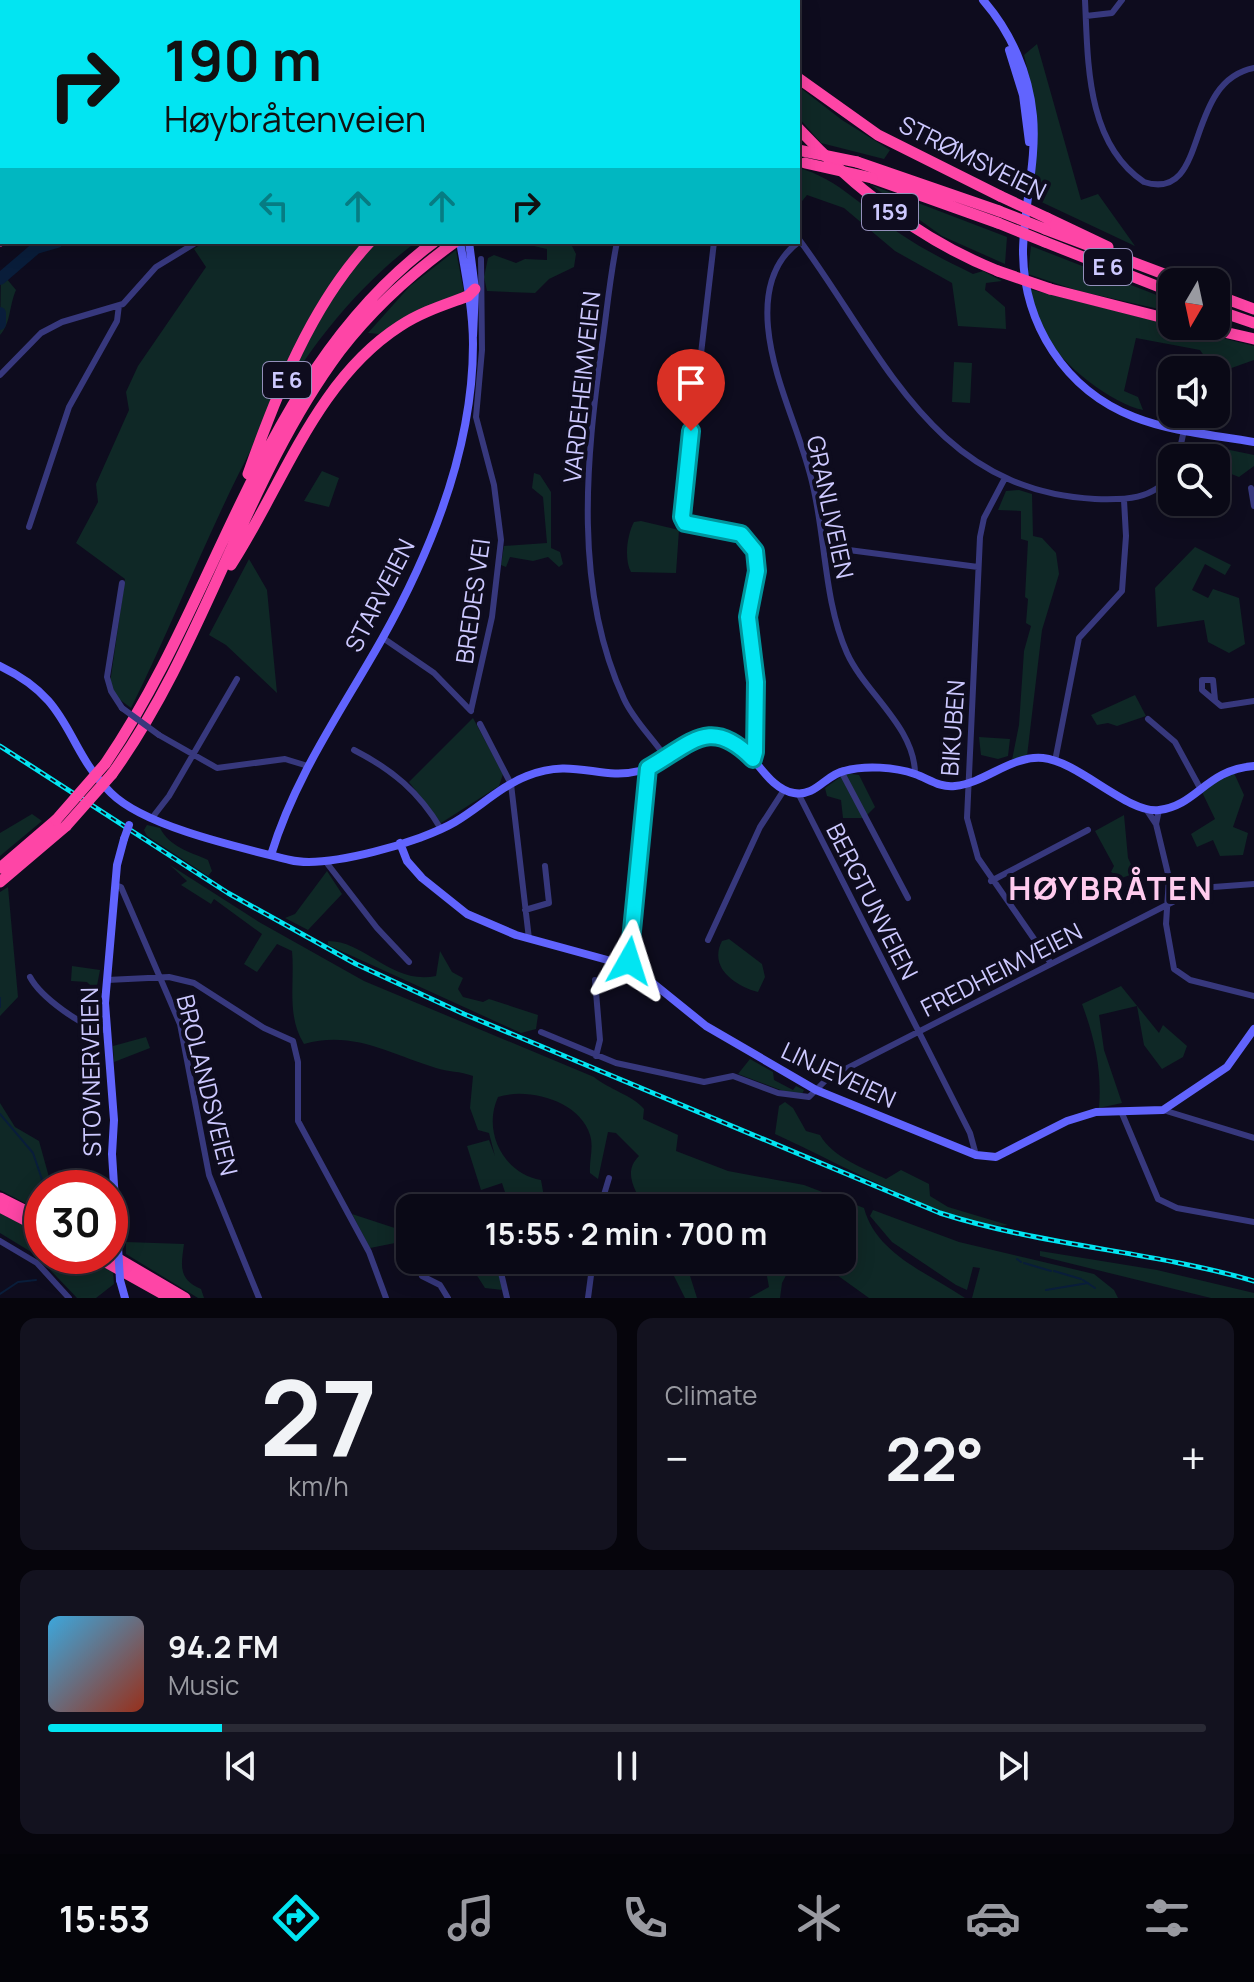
<!DOCTYPE html>
<meta charset="utf-8">
<style>
body{margin:0;font-family:Manrope,sans-serif;background:#13121f;color:#f1f3f6;height:100vh;display:flex;flex-direction:column;font-size:30px;white-space:nowrap}
*{box-sizing:border-box;margin:0}
p{font-size:26px;color:#999aa1}
.icon{flex:none;width:44px;height:44px;fill:none;stroke:currentColor;stroke-width:2;stroke-linecap:round;stroke-linejoin:round}
.map{position:relative;height:1298px;overflow:hidden}
.details{display:flex;flex-direction:column;gap:20px;padding:20px;background:#06050c;flex:1}
.details>*{flex:none}
.banner{position:absolute;left:0px;top:0px;width:800px;height:244px;box-shadow:0 4px 20px #0003,0 0 0 2px #2a2a35;background:#02e5f2;color:#111;overflow:hidden}
.needle{width:52px;rotate:189deg}
.controls{position:absolute;left:1158px;top:268px;display:grid;gap:16px}
.controls a{display:grid;place-items:center;width:72px;height:72px;border-radius:16px;background:#0a0916;box-shadow:0 4px 20px #0003,0 0 0 2px #2a2a35;font-size:40px}
.speed{position:absolute;left:24px;top:1170px;display:flex;gap:16px;font-size:40px;font-weight:700;text-align:center}
.speed>*{display:grid;place-content:center;width:104px;height:104px;border-radius:50%;background:#0a0916;box-shadow:0 4px 20px #0003,0 0 0 2px #2a2a35;line-height:1}
.speed .limit{border:12px solid #d22;background:#fff;color:#111}
.pin{position:absolute;display:grid;place-items:center;width:68px;height:68px;color:#fff;margin:-82px -34px;border-radius:50% 50% 50% 0;rotate:-45deg;box-shadow:0 0 8px #0007}
.pin .icon{rotate:45deg}
.me{position:absolute;width:88px;margin:-44px;rotate:6deg;stroke-linejoin:round;filter:drop-shadow(0 0 6px #0008)}
.turn{display:flex;align-items:center;gap:28px;height:168px;padding:0 32px;font-size:36px}
.turn .icon{width:104px;height:104px;stroke-width:2.5}
.turn b{display:block;font-size:56px;line-height:68px}
.lanes{display:flex;align-items:center;height:76px;padding:0 32px;background:#0003;justify-content:center;gap:40px;direction:ltr}
.lanes .off{opacity:.35}
.big{font-size:60px;font-weight:700;line-height:1.1}
.details .tile{flex:1;display:flex;flex-direction:column;justify-content:center;gap:12px;min-width:0;padding:0 28px;border-radius:16px;background:#13121f}
.details .dial{align-items:center;gap:0}
.dial b{font-size:104px;line-height:1}
.song{display:flex;align-items:center;gap:24px}
.cover{width:96px;height:96px;border-radius:12px;background:linear-gradient(135deg,hsl(200 70% 55%),hsl(10 70% 35%))}
.played{height:8px;border-radius:4px;background:linear-gradient(90deg,#02e5f2 15%,#2a2a35 15%)}
.keys{display:flex;justify-content:space-around;direction:ltr}
.heat{display:flex;justify-content:space-between;align-items:center;font-size:44px;direction:ltr}
.details .tiles{flex:1;display:grid;gap:20px;grid-template-columns:1fr 1fr}
.tile:last-child{grid-column:span 2}
.trip{position:absolute;left:396px;top:1194px;width:460px;height:80px;border-radius:16px;background:#0a0916;box-shadow:0 4px 20px #0003,0 0 0 2px #2a2a35;font-weight:700;line-height:80px;text-align:center}
.tab-bar{display:flex;height:128px;justify-content:space-around;align-items:center;background:#040409;color:#999aa1}
.tab-bar .icon{width:56px;height:56px}
.tab-bar .on{color:#02e5f2}
.tab-bar b{font-size:36px;color:#f1f3f6}
.map>svg:first-child{display:block}
.green{fill:#0f2826}
.lines{fill:none;stroke-linecap:round;stroke-linejoin:round}
.stream{stroke:#091d3a;stroke-width:2}
.river{stroke:#091d3a;stroke-width:12}
.street{stroke:#37387d;stroke-width:6}
.secondary{stroke:#6164fe;stroke-width:8}
.highway{stroke:#fe45a6;stroke-width:11}
.rail-casing{stroke:#02e5f2;stroke-width:5}
.rail{stroke:#0e0c1e;stroke-width:2;stroke-dasharray:6;stroke-linecap:butt}
.street-bridge{stroke:#37387d;stroke-width:6}
.secondary-bridge{stroke:#6164fe;stroke-width:8}
.highway-bridge{stroke:#fe45a6;stroke-width:11}
.route-casing{stroke:#01959d;stroke-width:20}
.route{stroke:#02e5f2;stroke-width:14}
.labels{text-anchor:middle;dominant-baseline:central;stroke-width:8;stroke-linejoin:round;paint-order:stroke}
.shield{fill:#0e0c1e;stroke:#9490bc;stroke-width:2}
.shield-label{font-size:22px;font-weight:bold;fill:#cdc9ff}
.street-label{font-size:24px;fill:#cdc9ff;stroke:#0e0c1e}
.district-label{font-size:32px;font-weight:bold;letter-spacing:2px;fill:#ffcbee;stroke:#0e0c1e}
</style>
<div class="map">
<svg width="1254" height="1298" viewBox="0 0 1254 1298">
<rect width="100%" height="100%" fill="#0e0c1e"/>
<!-- green -->
<path class="green" d="M1037,44L1081,200L1098,194L1135,246L1035,199L1030,80L1024,55Z
M798,86L842,120L890,150L884,159L821,143L798,117Z
M798,168C837,177 869,213 902,235C924,250 949,262 973,274L983,271L1002,281L986,283L985,290L1005,307L1006,329L958,326L952,283L895,251L844,208L807,195L798,206Z
M871,185L1007,237L1005,264L942,236Z
M204,242H416C264,358 213,544 131,708L115,696L110,683L125,579L76,543L98,502L96,484L129,410L126,392L138,366L206,267L194,249Z
M534,242H570L576,254L574,267L549,279L535,293L487,291L484,277L488,258L494,255L516,263L525,259L547,260V249L534,246Z
M1031,246L1172,301V312L1079,291L1028,274Z
M456,250L464,293L380,334L368,333L410,286Z
M1,272L16,290C9,306 11,323 0,335Z
M1029,289L1254,346V360L1223,371L1209,363L1200,350L1136,338L1124,391L1138,397L1143,410C1112,404 1061,364 1046,336C1038,322 1034,304 1029,289Z
M954,362L972,363L970,403L952,402Z
M1191,442L1254,455V466L1239,477L1216,468V458L1186,456Z
M322,471L339,478L329,507L304,501Z
M534,473L540,475L551,492V548L560,552L563,564L559,567L548,557L533,561L510,557L506,567L501,565L504,546L547,543L543,497L532,488Z
M1019,490L1032,494L1033,536L1042,538L1056,553L1059,574L1042,630L1027,756L1012,760L1019,725L1024,651L1031,626L1026,623L1028,599L1025,597L1028,541L1021,539V511L998,510L1006,491Z
M641,521L679,530L676,573L631,572C624,559 627,535 634,522Z
M1195,547L1231,565L1225,575L1205,564L1192,590L1208,598L1213,589L1239,598L1245,644L1229,653L1208,642L1204,620L1157,627L1155,588Z
M249,559L267,590L277,693L226,645L209,635Z
M1135,695L1146,716L1117,726L1108,723L1097,725L1091,715Z
M473,718L503,774L499,786L441,823L409,782Z
M979,737L1010,739L1008,756L998,759L981,755Z
M846,773L859,775L875,807L864,818H843L841,800L827,796L825,788Z
M1234,773L1244,795L1233,827L1248,833L1243,855L1220,856L1213,840L1197,847L1191,834L1215,819L1202,792L1223,775Z
M32,814L42,821L0,856V833Z
M1124,815L1128,858L1135,873L1122,878L1111,872L1114,866L1095,831Z
M147,825L160,828C170,847 188,851 208,860L212,871L208,876L147,836L144,830Z
M170,865L259,922L364,981L594,1077C608,1089 634,1096 644,1109L643,1119L678,1135L676,1151L728,1171L804,1185L864,1208C876,1254 928,1273 965,1298H869L830,1270L824,1260H842V1208H644C636,1190 622,1173 639,1156L616,1133L608,1132L598,1179L590,1173C589,1160 594,1148 590,1135C580,1101 528,1087 498,1097C482,1132 504,1174 541,1180L546,1208H486L499,1202L505,1192L502,1183L481,1190L467,1146L489,1140L495,1156L489,1133L478,1130L470,1108L473,1076C460,1071 448,1072 436,1068C390,1054 353,1030 304,1044C286,1015 295,983 292,951L277,944L257,972L244,964L262,934L214,899L211,904L181,885L187,881Z
M327,871L342,894L308,930L285,918L295,914Z
M8,887L18,997L0,1016V892Z
M729,939L762,964L765,977L758,992C736,986 708,968 722,941Z
M328,941C366,941 391,985 436,976L440,951L452,972L463,978L458,989L463,997L483,1002L489,999L538,1015L536,1029L521,1033L328,945Z
M72,966L100,970L96,991L87,982L71,981Z
M1121,986L1159,1033L1163,1025L1187,1046L1183,1057L1162,1069L1144,1045L1137,1006L1099,1015L1104,1050L1122,1103L1099,1108C1102,1071 1095,1039 1082,1004Z
M146,1037L150,1048L114,1062L113,1046Z
M750,1059L773,1072L774,1080L793,1090L796,1086L804,1090L802,1094L786,1092L738,1074Z
M785,1102L793,1108L806,1131L820,1135C832,1157 865,1169 886,1179L901,1170L929,1184L930,1196L948,1207L1008,1225C966,1234 821,1154 775,1134L779,1106Z
M0,1103L15,1127L39,1141L52,1188H42V1212L0,1190Z
M873,1210L959,1242L1094,1274L1114,1290L1118,1298H972L980,1268L973,1267L967,1290L956,1285L892,1242L870,1216Z
M0,1212L42,1234V1256H85L113,1271L114,1284L96,1298H77L36,1255L0,1233Z
M352,1214L410,1233V1240L370,1248Z
M126,1242L184,1244C181,1266 178,1279 201,1289L204,1298H198L126,1254Z
M1040,1251L1157,1270L1254,1293V1298H1211L1040,1256Z
M467,1260H495L503,1290L485,1288Z
M666,1260H685L697,1298H685Z
M764,1260H794L782,1283L780,1298H749L769,1287Z"/>
<g class="lines">
<!-- stream -->
<path class="stream" d="M0,998V1007
M0,1114L33,1153L45,1188
M1017,1259L1021,1262
M1024,1263L1051,1271
M1054,1271L1081,1279
M1083,1280L1095,1288
M1046,1290L1088,1283
M0,1294L18,1282L36,1280"/>
<!-- river -->
<path class="river" d="M509,2L512,0
M0,279L36,248L57,242
M0,313V324"/>
<!-- street -->
<path class="street" d="M185,0V2
M332,0L338,2
M1085,0C1088,62 1086,143 1144,182C1211,203 1182,82 1254,68
M253,2L254,0
M320,2L326,0
M1086,16L1112,13L1122,0
M798,238C883,352 931,490 1095,499C1125,500 1153,500 1172,474
M800,241C772,261 765,293 768,327C773,382 801,432 813,486C826,541 824,601 847,653C865,693 915,727 915,774
M617,242C610,276 607,310 602,345C586,460 573,589 624,699C634,721 653,738 666,758
M714,242L682,517L690,526L741,534L750,542L757,563L748,617L756,682L753,759
M0,375L41,333L62,322L123,304L156,267L197,242
M1178,458L1184,430
M1005,478L984,518L980,537L967,818L978,858L1050,962
M1251,488L1254,506
M29,527L69,407L117,321L119,305
M826,547L978,567
M383,638L434,673L471,711
M1215,700L1213,680H1202V690L1221,706L1254,701
M122,708L111,691L107,677L122,583
M471,710L492,617L501,540L494,485L476,417L482,350L481,259
M1148,719L1175,742L1200,788
M480,724L511,784L529,939
M159,735L217,768L285,759L308,766
M354,750C393,770 419,792 441,829
M1055,761L1079,638L1122,591L1126,536L1124,500
M841,771L908,898
M798,793L970,1133L976,1155
M1146,809L1156,824L1159,810
M152,818L169,796L237,679
M1156,824L1169,878L1166,924L1174,969L1190,980L1254,996
M326,862L377,928L409,962
M991,881L1088,830
M115,885L121,887L180,1024L209,1175L259,1298
M525,910L549,903L545,866
M708,940L760,827L784,790
M628,966L648,768
M30,977C40,996 83,1029 105,1030
M107,980L169,977L194,983L264,1028L293,1041L298,1062V1121L369,1252L386,1298
M595,980L600,1040L596,1056
M541,1032L616,1063L704,1082L733,1076L778,1093L809,1097L828,1078L1200,888L1254,884
M1163,1110L1254,1138
M1121,1111L1158,1199L1177,1208L1254,1222
M600,1208L609,1178
M0,1241L37,1263L69,1298
M498,1260L507,1298
M422,1276L440,1285L448,1298
M588,1298L593,1260"/>
<!-- secondary -->
<path class="secondary" d="M983,0C1011,32 1029,73 1033,116C1037,160 1024,206 1023,250C1023,324 1065,390 1134,417C1172,432 1215,435 1254,442
M1009,50L1023,95L1029,142
M469,242L475,289L473,336
M0,666C74,701 63,745 111,793C145,827 242,848 290,860C327,869 421,842 455,822C479,808 501,786 527,776C574,757 600,781 639,771C665,765 682,739 708,735C749,729 759,787 794,793C816,797 825,775 844,771C865,765 895,767 915,774C929,779 940,788 955,786C986,783 1011,755 1043,758C1078,761 1128,814 1159,810C1198,805 1205,770 1254,766
M400,843L407,861L422,878L467,914L516,935L633,967L706,1026L816,1090L976,1155L996,1157L1067,1121L1096,1112L1163,1110L1227,1067L1254,1029
M271,855C295,776 342,710 382,639C432,550 473,447 473,344C473,312 466,275 460,242
M118,1247L112,1154L114,1120L105,1003L117,865L124,839
M120,1280L125,1298"/>
<!-- highway -->
<path class="highway" d="M379,0V2
M681,0L683,2
M711,0L713,2
M345,2V0
M798,78L878,135L1000,196
M798,128C855,189 920,240 998,271
M857,162L999,211
M872,178L998,223
M1047,218L1108,247
M0,225L2,224
M1045,229L1185,282
M0,241L2,240
M1045,242L1172,292
M1050,289L1172,320
M1216,295L1254,309
M1216,310L1254,323
M1198,326L1254,339
M248,474C277,393 311,305 370,242
M231,565C283,485 316,380 400,326C421,312 444,305 468,296L475,289
M105,764C222,593 261,371 434,242
M112,774C206,644 244,480 340,351C373,308 412,273 455,242
M0,868L56,820
M0,882L66,826
M0,1198L42,1219
M0,1207L42,1229
M110,1254L185,1298
M95,1256L170,1298"/>
<defs>
<path id="rail" d="M0,746L228,893L356,964L464,1014L940,1213C1043,1246 1151,1251 1254,1281"/>
</defs>
<!-- rail casing -->
<use href="#rail" class="rail-casing"/>
<!-- rail -->
<use href="#rail" class="rail"/>
<!-- street-bridge -->
<path class="street-bridge" d="M122,708L159,735"/>
<!-- secondary-bridge -->
<path class="secondary-bridge" d="M124,839L129,825
M118,1247L120,1280"/>
<!-- highway-bridge -->
<path class="highway-bridge" d="M798,150L857,162
M805,163L872,178
M1000,196L1047,218
M999,211L1045,229
M998,223L1045,242
M998,271L1050,289
M56,820L105,764
M66,826L112,774"/>
</g>
<g class="lines">
<defs>
<path id="route" d="M629,961L648,768C691,744 710,715 753,759L755,752L756,682L748,617L757,571L755,551L741,534L685,523L682,517L691,431"/>
</defs>
<!-- route casing -->
<use href="#route" class="route-casing"/>
<!-- route -->
<use href="#route" class="route"/>
</g>
<g class="labels">
<!-- shield labels -->
<g class="shield">
<rect x="862" y="194" width="56" height="36" rx="6"/>
<rect x="1084" y="249" width="48" height="36" rx="6"/>
<rect x="263" y="362" width="48" height="36" rx="6"/>
</g>
<g class="shield-label">
<text x="890" y="212">159</text>
<text x="1108" y="267">E 6</text>
<text x="287" y="380">E 6</text>
</g>
<!-- street labels -->
<g class="street-label">
<text transform="translate(973 157) rotate(26)">STRØMSVEIEN</text>
<text transform="translate(581 387) rotate(-84)">VARDEHEIMVEIEN</text>
<text transform="translate(831 507) rotate(78)">GRANLIVEIEN</text>
<text transform="translate(379 595) rotate(-63)">STARVEIEN</text>
<text transform="translate(472 601) rotate(-82)">BREDES VEI</text>
<text transform="translate(952 728) rotate(-86)">BIKUBEN</text>
<text transform="translate(873 901) rotate(63)">BERGTUNVEIEN</text>
<text transform="translate(1001 969) rotate(-27)">FREDHEIMVEIEN</text>
<text transform="translate(90 1072) rotate(-91)">STOVNERVEIEN</text>
<text transform="translate(839 1074) rotate(25)">LINJEVEIEN</text>
<text transform="translate(208 1085) rotate(76)">BROLANDSVEIEN</text>
</g>
<!-- district labels -->
<g class="district-label">
<text x="1111" y="888">HØYBRÅTEN</text>
</g>
</g>
</svg>
<div class="controls">
<a><svg class="needle" viewBox="-14 -14 28 28"><path d="M0-13l5 13h-10z" fill="#e53935"/><path d="M0 13l5-13h-10z" fill="#999aa1"/></svg></a>
<a><svg class="icon" aria-label="sound" viewBox="0 0 24 24"><path d="M4 9h4l5-4v14l-5-4H4zM17 9q2 3 0 6"/></svg></a>
<a><svg class="icon" aria-label="search" viewBox="0 0 24 24"><circle cx="10" cy="10" r="6"/><path d="M15 15l6 6"/></svg></a>
</div>
<div class="speed"><div class="limit">30</div></div>
<div class="pin" style="left:691px;top:431px;background:#d93025"><svg class="icon" aria-label="arrive" viewBox="0 0 24 24"><path d="M6 21V4h12l-3 4 3 4H6"/></svg></div>
<svg class="me" style="left:629px;top:961px" viewBox="-20 -20 40 40"><path d="M0-17L14 15 0 8-14 15z" fill="#02e5f2" stroke="#fff" stroke-width="4"/></svg>
<div class="trip">15:55 · 2 min · 700 m</div>
<div class="banner">
<div class="turn"><svg class="icon" aria-label="right" viewBox="0 0 24 24"><path d="M7 20v-9h11M14 6l5 5-5 5"/></svg><div><b>190 m</b>Høybråtenveien</div></div>
<div class="lanes"><svg class="icon off" aria-label="left" viewBox="0 0 24 24"><path d="M17 20v-9H6M10 6l-5 5 5 5"/></svg><svg class="icon off" aria-label="ahead" viewBox="0 0 24 24"><path d="M12 20V5M6 11l6-6 6 6"/></svg><svg class="icon off" aria-label="ahead" viewBox="0 0 24 24"><path d="M12 20V5M6 11l6-6 6 6"/></svg><svg class="icon" aria-label="right" viewBox="0 0 24 24"><path d="M7 20v-9h11M14 6l5 5-5 5"/></svg></div>
</div>
</div>
<section class="details">
<div class="tiles">
<div class="tile dial"><b>27</b><p>km/h</p></div>
<div class="tile"><p>Climate</p>
<div class="heat"><a>−</a><b class="big">22°</b><a>+</a></div>
</div>
<div class="tile">
<div class="song"><i class="cover"></i><div><b>94.2 FM</b><p>Music</p></div></div>
<div class="played"></div>
<div class="keys"><svg class="icon" aria-label="previous" viewBox="0 0 24 24"><path d="M18 5L8 12l10 7zM5 5v14"/></svg><svg class="icon" aria-label="pause" viewBox="0 0 24 24"><path d="M8 5v14M16 5v14"/></svg><svg class="icon" aria-label="next" viewBox="0 0 24 24"><path d="M6 5l10 7-10 7zM19 5v14"/></svg></div>
</div>
</div>
</section>
<nav class="tab-bar">
<b>15:53</b>
<svg class="icon on" aria-label="directions" viewBox="0 0 24 24"><path d="M12 3l9 9-9 9-9-9zM9 14v-3h6M13 9l2 2-2 2"/></svg>
<svg class="icon" aria-label="music" viewBox="0 0 24 24"><path d="M9 18V5l10-2v13"/><circle cx="6" cy="18" r="3"/><circle cx="16" cy="16" r="3"/></svg>
<svg class="icon" aria-label="phone" viewBox="0 0 24 24"><path d="M5 4h4l2 5-3 2q2 4 5 5l2-3 5 2v4C11 20 4 13 5 4z"/></svg>
<svg class="icon" aria-label="climate" viewBox="0 0 24 24"><path d="M12 3v18M4 7l16 10M4 17L20 7"/></svg>
<svg class="icon" aria-label="car" viewBox="0 0 24 24"><path d="M5 17H2v-5l4-1 3-4h7l3 4 3 1v5h-3M9 17h6M6 11h13"/><circle cx="7" cy="17" r="2"/><circle cx="17" cy="17" r="2"/></svg>
<svg class="icon" aria-label="filters" viewBox="0 0 24 24"><path d="M4 7h16M4 17h16"/><circle cx="9" cy="7" r="2"/><circle cx="15" cy="17" r="2"/></svg>
</nav>
